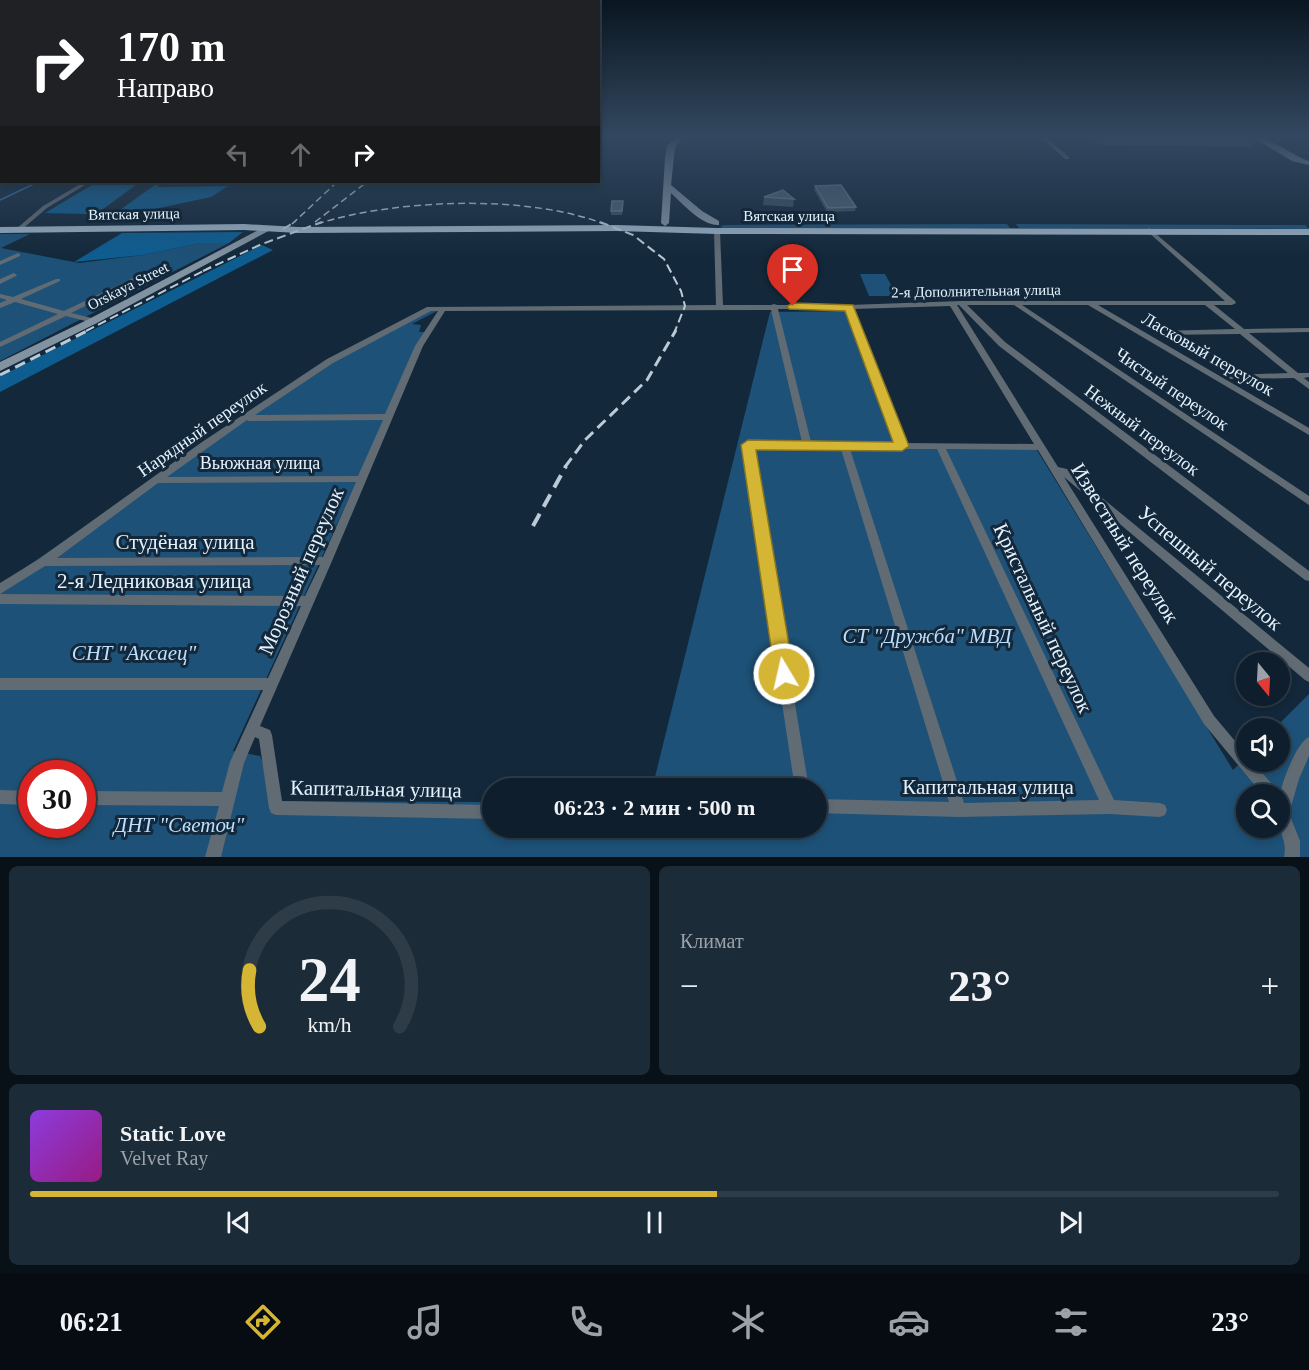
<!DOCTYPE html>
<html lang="ru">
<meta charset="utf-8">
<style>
body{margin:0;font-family:Georgia,serif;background:#1c2b38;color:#f1f3f6;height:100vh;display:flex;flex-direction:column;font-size:22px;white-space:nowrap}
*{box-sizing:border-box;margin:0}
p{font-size:20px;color:#9ba2a9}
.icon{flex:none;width:33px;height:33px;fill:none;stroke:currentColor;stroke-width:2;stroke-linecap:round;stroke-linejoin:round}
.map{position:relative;height:857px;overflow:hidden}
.drawer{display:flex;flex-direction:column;gap:9px;padding:9px;background:#081018;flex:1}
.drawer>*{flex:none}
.guide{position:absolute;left:0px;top:0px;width:600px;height:183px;box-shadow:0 3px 9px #0003,0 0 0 2px #2e3c48;background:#202124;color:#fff;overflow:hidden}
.needle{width:39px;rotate:162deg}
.tools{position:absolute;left:1236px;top:652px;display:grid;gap:12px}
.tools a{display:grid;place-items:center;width:54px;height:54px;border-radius:50%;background:#0e1e2c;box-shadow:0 3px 9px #0003,0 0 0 2px #2e3c48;font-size:30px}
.speed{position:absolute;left:18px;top:760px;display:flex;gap:12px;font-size:30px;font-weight:700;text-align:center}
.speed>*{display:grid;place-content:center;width:78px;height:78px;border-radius:50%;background:#0e1e2c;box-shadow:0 3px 9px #0003,0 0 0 2px #2e3c48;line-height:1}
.speed .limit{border:9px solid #d22;background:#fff;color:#111}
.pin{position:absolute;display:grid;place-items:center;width:51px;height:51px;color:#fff;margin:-62px -26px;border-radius:50% 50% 50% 0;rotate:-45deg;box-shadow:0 0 6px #0007}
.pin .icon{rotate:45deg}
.me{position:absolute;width:66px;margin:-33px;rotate:351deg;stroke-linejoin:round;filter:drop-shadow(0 0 4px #0008)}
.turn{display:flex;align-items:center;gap:21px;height:126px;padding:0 18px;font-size:27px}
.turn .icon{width:78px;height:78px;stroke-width:2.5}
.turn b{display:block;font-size:42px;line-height:51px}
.lanes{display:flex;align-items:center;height:57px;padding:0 18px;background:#0003;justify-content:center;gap:30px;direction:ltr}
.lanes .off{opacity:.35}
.big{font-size:45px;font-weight:700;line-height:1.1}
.drawer .card{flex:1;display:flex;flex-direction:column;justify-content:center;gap:9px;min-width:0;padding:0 21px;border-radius:9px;background:#1c2b38}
.drawer .dial{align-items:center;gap:0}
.dial svg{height:156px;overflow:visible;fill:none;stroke:#2e3c48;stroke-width:7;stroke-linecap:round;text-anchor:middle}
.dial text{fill:#f1f3f6;stroke:none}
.song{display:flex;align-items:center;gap:18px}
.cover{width:72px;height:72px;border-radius:9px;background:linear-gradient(135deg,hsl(270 70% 55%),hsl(310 70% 35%))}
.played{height:6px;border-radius:3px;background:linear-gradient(90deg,#d5b534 55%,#2e3c48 55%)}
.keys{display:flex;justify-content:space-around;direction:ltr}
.heat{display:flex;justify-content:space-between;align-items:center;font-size:33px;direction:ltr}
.drawer .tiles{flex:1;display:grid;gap:9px;grid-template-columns:1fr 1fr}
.card:last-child{grid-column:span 2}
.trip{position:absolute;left:482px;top:778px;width:345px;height:60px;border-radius:30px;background:#0e1e2c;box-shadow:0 3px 9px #0003,0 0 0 2px #2e3c48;font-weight:700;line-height:60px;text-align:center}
.tab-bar{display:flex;height:96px;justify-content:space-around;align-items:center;background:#060c12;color:#9ba2a9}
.tab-bar .icon{width:42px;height:42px}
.tab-bar .on{color:#d5b534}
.tab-bar b{font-size:27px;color:#f1f3f6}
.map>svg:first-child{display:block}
.green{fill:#1d5177;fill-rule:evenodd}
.forest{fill:#0d5d91}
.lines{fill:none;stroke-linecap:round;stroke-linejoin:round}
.stream{stroke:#2f77ac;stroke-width:1.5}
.street{fill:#616b74;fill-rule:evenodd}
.secondary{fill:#8192a1;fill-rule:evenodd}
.primary{fill:#9ab0c3;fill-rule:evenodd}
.rail-far3{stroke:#bacad7;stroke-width:1.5;stroke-dasharray:7 4;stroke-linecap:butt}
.rail-far2{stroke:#bacad7;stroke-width:2;stroke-dasharray:9 4.5;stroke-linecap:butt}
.rail-far1{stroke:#bacad7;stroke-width:3;stroke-dasharray:11 6;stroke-linecap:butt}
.rail{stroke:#bacad7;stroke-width:4;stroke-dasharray:14 8;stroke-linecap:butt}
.wall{fill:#3a4f62}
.building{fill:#4c6173;stroke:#647888;stroke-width:1.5}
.route{fill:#d5b534;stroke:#8a7622;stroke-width:1.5}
.labels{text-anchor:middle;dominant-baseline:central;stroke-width:6;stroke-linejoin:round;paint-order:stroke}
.far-street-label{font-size:15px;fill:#e4f2fe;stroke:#13283a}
.street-label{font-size:18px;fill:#e4f2fe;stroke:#13283a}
.near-street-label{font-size:21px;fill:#e4f2fe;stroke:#13283a}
.near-park-label{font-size:21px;font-style:italic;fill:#bcdffd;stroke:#13283a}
</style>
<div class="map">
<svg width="1309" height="857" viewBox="0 0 1309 857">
<rect width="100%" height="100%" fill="#13283a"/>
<!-- green -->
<path class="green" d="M1007,224L1010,228L726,229L720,227L724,225Z
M1016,224L1305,225L1309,229L1019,228Z
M0,234H30L1,248L79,263L143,255L201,243H229L0,361Z
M860,274H885L897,296H869Z
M431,310H439L412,324L421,325L419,332H425L233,751L260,756L280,801L492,802V828H816V789H652L770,312L848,311L901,447H1035L1233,770L1246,757V762H1280V729H1274L1309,694V857H0V585L303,377ZM32,774H82V825H32ZM1246,795H1280V828H1246Z"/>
<!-- forest -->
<path class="forest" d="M97,182H140L99,212H117L159,182H163L157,187L228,186L211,197L126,215L45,213Z
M243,232L229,243H201L143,255L74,262L122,233Z
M262,245L273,250L0,392V376L3,375Z"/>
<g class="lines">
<!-- stream -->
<path class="stream" d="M0,200L38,182"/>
<!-- street -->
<path class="street" d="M1042,138H1047L1069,157V159H1065Z
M0,166H2V170H0Z
M0,179H2V182H4L0,183Z
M84,182H90L47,208L20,231H16V229L43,206Z
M1149,228L1235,301L1236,303L1232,305H1214L1244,329L1309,328V332L1249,333L1298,373H1309V377L1304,378L1309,382V389L1294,378L1230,379L1229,377L1233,375L1288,373L1240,334L1158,335L1154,333L1158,331L1235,329L1205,305H1098L1309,428V435L1088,305H1022L1309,496V505L1014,305H967L1005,342L1309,571V581L1305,580L999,346L959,305H957L1058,467L1067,469L1309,668V682L1305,680L1064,477L1214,716L1246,754V762H1253L1277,790L1279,795H1263L1204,724L1038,450L946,449L1114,800L1160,803L1165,805L1167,810L1165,815L1160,817L1110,814L959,817L816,813V799L949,802L841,449L753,448L809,789H795L743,445L748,442H802L771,310L445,311L423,346L332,561L260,726L270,730L272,735L282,801L492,805V819L276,815L271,813L269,808L259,739L255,737L244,763L221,857H205L219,806L82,805V791L222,792L230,762L263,690H0V678H268L301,606L0,604V594L305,596L320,565L45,566L0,594V583L39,559L202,442L327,359L427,307L716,305L714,231L717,229L720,231L723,305H771L774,304L777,305H849L961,301H1225L1147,231L1146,230ZM950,306L1034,444L905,443L853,309ZM778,309H846L896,443L811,442ZM431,311H438L415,346L385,414L255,415L333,363ZM247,420L248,421L383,420L358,476L167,477ZM850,449H937L1099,800L964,803ZM356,482L323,557L57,558L158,483Z
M18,253L20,254V256L0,265V261Z
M158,266L161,268L160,269L71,313L96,319V323H93L66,316L0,347V342L58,314L15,302L0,308V303L7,300L0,298V294L13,297L56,279H60V281L21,299L64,311Z
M14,273L17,275L16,276L0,284V279Z
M1309,737V756L1299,779L1290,810V816L1300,841V857H1284C1287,843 1281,837 1280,825C1279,816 1278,805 1280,796C1281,783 1297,742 1309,737Z
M0,790L32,791V805L0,804Z"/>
<!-- secondary -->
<path class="secondary" d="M675,138H683L675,147L671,185L702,211L719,221V225C702,226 683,204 671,193L669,223L665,226L661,223L665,158L667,146Z
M1254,138C1273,138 1291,155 1309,161V165L1292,161Z
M266,226L274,228L97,323L0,371V362L89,319Z"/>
<!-- primary -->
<path class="primary" d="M244,224L298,227L617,225L717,228L1309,229V235L717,234L617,231L298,233L244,230L0,233V227Z"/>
<!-- rail-far3 -->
<path class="rail-far3" d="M315,222L367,182
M292,224L337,182
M317,224C395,199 528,194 604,224"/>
<!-- rail-far2 -->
<path class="rail-far2" d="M600,222L633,235L664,259L681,291L685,306L675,331
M283,229L295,222
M203,271L262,244L322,222
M86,331L211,267"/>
<!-- rail-far1 -->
<path class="rail-far1" d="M0,375L89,330
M565,467L585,440L647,380L676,330"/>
<!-- rail -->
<path class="rail" d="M533,526L566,466"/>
</g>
<!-- wall -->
<path class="wall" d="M1091,138H1257L1252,147L1101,145Z
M815,186L856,207L855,211L827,212L814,190Z
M764,197L794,199L793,207L763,205Z
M623,201L622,215H611V211Z"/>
<!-- building -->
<path class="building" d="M841,185L856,207L828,208L815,186Z
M783,190L794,199L764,197Z
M612,201H623L622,211H611Z"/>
<!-- sky -->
<linearGradient id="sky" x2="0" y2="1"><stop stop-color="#0a1620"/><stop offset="0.53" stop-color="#334860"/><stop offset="1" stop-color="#334860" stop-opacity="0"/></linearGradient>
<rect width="1309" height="258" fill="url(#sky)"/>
<!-- route -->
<path class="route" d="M793,303L853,305L909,446L902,451L756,450L794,674L791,680L784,683L778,680L775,674L741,445L748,440L893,442L845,311L789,309L787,306Z"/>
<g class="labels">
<!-- far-street labels -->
<g class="far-street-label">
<text transform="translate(134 214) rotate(-1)">Вятская улица</text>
<text x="789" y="216">Вятская улица</text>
<text transform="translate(128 286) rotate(-27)">Orskaya Street</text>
<text transform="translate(976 291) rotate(-1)">2-я Дополнительная улица</text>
</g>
<!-- street labels -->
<g class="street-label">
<text transform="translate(1208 354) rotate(30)">Ласковый переулок</text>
<text transform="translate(1172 389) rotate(34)">Чистый переулок</text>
<text transform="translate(202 429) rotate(-35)">Нарядный переулок</text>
<text transform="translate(1142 430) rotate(37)">Нежный переулок</text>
<text x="260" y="463">Вьюжная улица</text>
</g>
<!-- near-street labels -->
<g class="near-street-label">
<text x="185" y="542">Студёная улица</text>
<text transform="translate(1125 543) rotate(58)">Известный переулок</text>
<text transform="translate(1210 568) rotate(40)">Успешный переулок</text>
<text transform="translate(301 571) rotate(-66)">Морозный переулок</text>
<text x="154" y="581">2-я Ледниковая улица</text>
<text transform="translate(1043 618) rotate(65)">Кристальный переулок</text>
<text x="988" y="787">Капитальная улица</text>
<text transform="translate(376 789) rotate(1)">Капитальная улица</text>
</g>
<!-- near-park labels -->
<g class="near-park-label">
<text x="927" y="636">СТ "Дружба" МВД</text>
<text x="134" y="653">СНТ "Аксаец"</text>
<text x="179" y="825">ДНТ "Светоч"</text>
</g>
</g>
</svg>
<div class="tools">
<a><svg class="needle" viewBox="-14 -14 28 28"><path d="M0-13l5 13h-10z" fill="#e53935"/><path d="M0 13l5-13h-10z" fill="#9ba2a9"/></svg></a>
<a><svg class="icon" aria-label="sound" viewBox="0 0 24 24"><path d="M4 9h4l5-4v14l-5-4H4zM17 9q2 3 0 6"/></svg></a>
<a><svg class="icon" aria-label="search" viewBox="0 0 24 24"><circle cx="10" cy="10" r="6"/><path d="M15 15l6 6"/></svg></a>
</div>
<div class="speed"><div class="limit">30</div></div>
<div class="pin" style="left:793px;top:306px;background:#d93025"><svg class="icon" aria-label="arrive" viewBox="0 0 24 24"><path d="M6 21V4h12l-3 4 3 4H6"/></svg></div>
<svg class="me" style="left:784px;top:674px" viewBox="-20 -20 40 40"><circle r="17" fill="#d5b534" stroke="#fff" stroke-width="3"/><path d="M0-11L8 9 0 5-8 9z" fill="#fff"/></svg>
<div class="trip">06:23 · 2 мин · 500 m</div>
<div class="guide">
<div class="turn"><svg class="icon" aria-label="right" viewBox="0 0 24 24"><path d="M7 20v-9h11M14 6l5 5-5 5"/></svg><div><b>170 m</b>Направо</div></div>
<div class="lanes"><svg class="icon off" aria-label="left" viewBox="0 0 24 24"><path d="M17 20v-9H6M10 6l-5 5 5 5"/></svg><svg class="icon off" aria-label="ahead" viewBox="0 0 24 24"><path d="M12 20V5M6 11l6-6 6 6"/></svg><svg class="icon" aria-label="right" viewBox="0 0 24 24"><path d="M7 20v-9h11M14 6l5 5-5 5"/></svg></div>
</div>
</div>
<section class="drawer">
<div class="tiles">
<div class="card dial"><svg viewBox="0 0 100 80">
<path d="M14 69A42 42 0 1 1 86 69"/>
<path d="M14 69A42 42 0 0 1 9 40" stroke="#d5b534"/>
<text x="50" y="56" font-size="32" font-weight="700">24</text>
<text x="50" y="72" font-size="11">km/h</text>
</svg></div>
<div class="card"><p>Климат</p>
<div class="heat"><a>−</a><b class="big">23°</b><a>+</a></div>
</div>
<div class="card">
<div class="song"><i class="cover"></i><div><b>Static Love</b><p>Velvet Ray</p></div></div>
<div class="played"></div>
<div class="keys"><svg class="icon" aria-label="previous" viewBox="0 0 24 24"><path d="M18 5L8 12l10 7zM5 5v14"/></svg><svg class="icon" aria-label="pause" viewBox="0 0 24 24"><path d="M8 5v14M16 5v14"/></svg><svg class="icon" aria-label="next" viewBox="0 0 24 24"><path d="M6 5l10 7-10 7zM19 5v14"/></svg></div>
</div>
</div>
</section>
<nav class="tab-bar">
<b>06:21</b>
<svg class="icon on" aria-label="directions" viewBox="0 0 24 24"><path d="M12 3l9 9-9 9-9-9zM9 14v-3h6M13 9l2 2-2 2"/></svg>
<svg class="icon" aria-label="music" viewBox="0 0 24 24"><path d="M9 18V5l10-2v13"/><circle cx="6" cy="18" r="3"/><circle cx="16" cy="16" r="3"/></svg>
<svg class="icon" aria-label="phone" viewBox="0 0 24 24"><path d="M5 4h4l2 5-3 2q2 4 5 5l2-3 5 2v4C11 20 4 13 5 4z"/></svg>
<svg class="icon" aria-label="climate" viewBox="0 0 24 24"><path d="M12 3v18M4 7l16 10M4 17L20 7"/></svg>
<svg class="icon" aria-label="car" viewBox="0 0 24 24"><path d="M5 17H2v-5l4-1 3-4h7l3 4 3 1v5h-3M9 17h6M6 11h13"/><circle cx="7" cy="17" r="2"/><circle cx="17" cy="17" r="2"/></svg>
<svg class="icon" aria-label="filters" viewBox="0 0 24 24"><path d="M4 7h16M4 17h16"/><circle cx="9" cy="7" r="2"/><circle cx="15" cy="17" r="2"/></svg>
<b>23°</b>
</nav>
